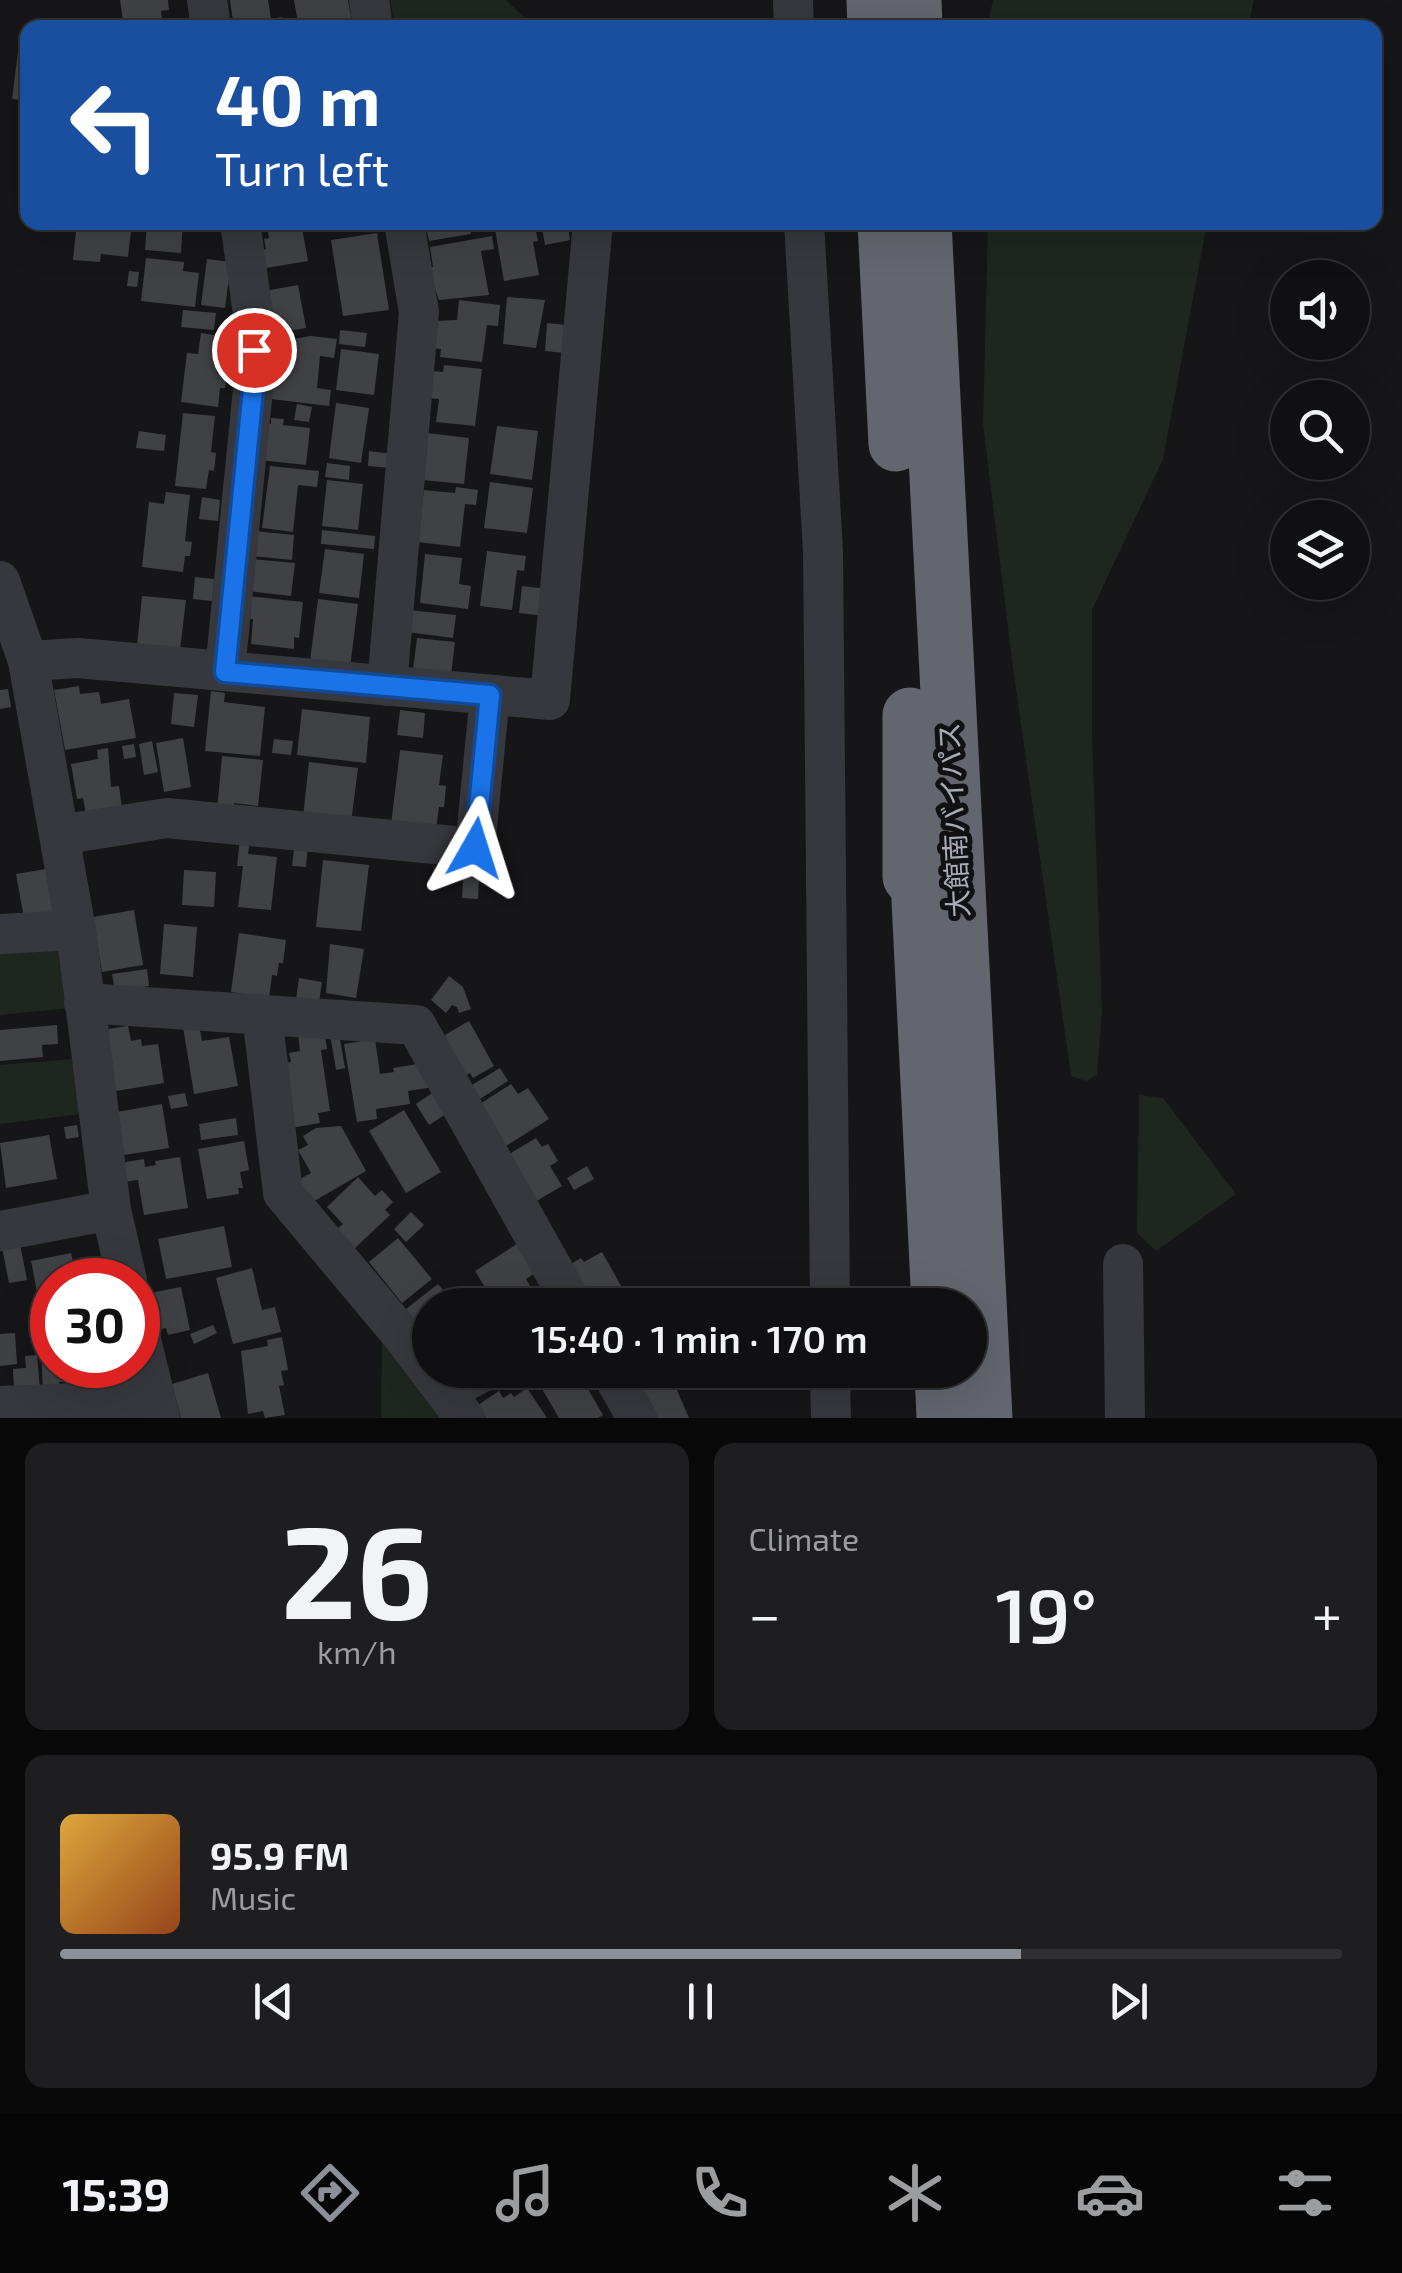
<!DOCTYPE html>
<meta charset="utf-8">
<style>
body{margin:0;font-family:"Exo 2","Noto Sans JP",sans-serif;background:#1e1e20;color:#f1f3f6;height:100vh;display:flex;flex-direction:column;font-size:38px;white-space:nowrap}
*{box-sizing:border-box;margin:0}
p{font-size:32px;color:#9c9d9f}
.icon{flex:none;width:55px;height:55px;fill:none;stroke:currentColor;stroke-width:2;stroke-linecap:round;stroke-linejoin:round}
.map{position:relative;height:1418px;overflow:hidden}
.drawer{display:flex;flex-direction:column;gap:25px;padding:25px;background:#09090a;flex:1}
.drawer>*{flex:none}
.hud{position:absolute;left:20px;top:20px;width:1362px;height:210px;border-radius:20px;box-shadow:0 10px 40px #0002,0 0 0 2px #303032;background:#1a4fa0;color:#fff;overflow:hidden}
.controls{position:absolute;left:1270px;top:260px;display:grid;gap:20px}
.controls a{display:grid;place-items:center;width:100px;height:100px;border-radius:50%;background:#101012;box-shadow:0 10px 40px #0002,0 0 0 2px #303032;font-size:50px}
.speed{position:absolute;left:30px;top:1258px;display:flex;gap:20px;font-size:50px;font-weight:700;text-align:center}
.speed>*{display:grid;place-content:center;width:130px;height:130px;border-radius:50%;background:#101012;box-shadow:0 10px 40px #0002,0 0 0 2px #303032;line-height:1}
.speed .limit{border:15px solid #d22;background:#fff;color:#111}
.pin{position:absolute;display:grid;place-items:center;width:85px;height:85px;color:#fff;margin:-42px;border:5px solid #fff;border-radius:50%;box-shadow:0 2px 10px #0007}
.me{position:absolute;width:110px;margin:-55px;rotate:6deg;stroke-linejoin:round;filter:drop-shadow(0 0 8px #0008)}
.turn{display:flex;align-items:center;gap:35px;height:210px;padding:0 30px;font-size:45px}
.turn .icon{width:130px;height:130px;stroke-width:2.5}
.turn b{display:block;font-size:70px;line-height:85px}
.big{font-size:75px;font-weight:600;line-height:1.1}
.drawer .tile{flex:1;display:flex;flex-direction:column;justify-content:center;gap:15px;min-width:0;padding:0 35px;border-radius:20px;background:#1e1e20}
.drawer .dial{align-items:center;gap:0}
.dial b{font-size:130px;line-height:1}
.song{display:flex;align-items:center;gap:30px}
.cover{width:120px;height:120px;border-radius:15px;background:linear-gradient(135deg,hsl(40 70% 55%),hsl(20 70% 35%))}
.played{height:10px;border-radius:5px;background:linear-gradient(90deg,#8c9099 75%,#303032 75%)}
.keys{display:flex;justify-content:space-around;direction:ltr}
.heat{display:flex;justify-content:space-between;align-items:center;font-size:55px;direction:ltr}
.drawer .tiles{flex:1;display:grid;gap:25px;grid-template-columns:1fr 1fr}
.tile:last-child{grid-column:span 2}
.trip{position:absolute;left:412px;top:1288px;width:575px;height:100px;border-radius:50px;background:#101012;box-shadow:0 10px 40px #0002,0 0 0 2px #303032;font-weight:600;line-height:100px;text-align:center}
.tab-bar{display:flex;height:160px;justify-content:space-around;align-items:center;background:#060607;color:#9c9d9f}
.tab-bar .icon{width:70px;height:70px}
.tab-bar .selected{color:#8c9099}
.tab-bar b{font-size:45px;color:#f1f3f6}
.map>svg:first-child{display:block}
.green{fill:#1e261f}
.building{fill:#404145}
.lines{fill:none;stroke-linecap:round;stroke-linejoin:round}
.minor{stroke:#37383d;stroke-width:40}
.highway{stroke:#63666e;stroke-width:55}
.route-casing{stroke:#114b97;stroke-width:25}
.route{stroke:#1a73e8;stroke-width:18}
.labels{text-anchor:middle;dominant-baseline:central;stroke-width:10;stroke-linejoin:round;paint-order:stroke}
.street-label{font-size:28px;fill:#a8adb8;stroke:#111113}
</style>
<div class="map">
<svg width="1402" height="1418" viewBox="0 0 1402 1418">
<rect width="100%" height="100%" fill="#161618"/>
<!-- green -->
<path class="green" d="M390,0H506L534,27H395Z
M993,0H1254L1248,27H987Z
M988,223H1207L1163,459L1092,610V735L1102,1013L1097,1075L1086,1081L1071,1076L1013,668L983,424Z
M0,947H65L71,1008L0,1015Z
M75,1059L82,1114L0,1124V1065Z
M1139,1095L1163,1098L1236,1194L1156,1251L1137,1233Z
M382,1331L453,1418H381Z"/>
<!-- building -->
<path class="building" d="M120,0H168L169,10L161,11L163,28H124Z
M230,0H268L271,19L282,17L284,28H234Z
M294,0H348L353,28H299Z
M18,52L28,53V101L12,99Z
M77,222H132L128,257L101,254L100,262L73,260Z
M147,222H183L181,253L145,250Z
M266,222H301L308,261L260,269L257,251L266,249L264,239L269,238Z
M425,222H469L471,234L429,241Z
M541,222H567L570,240L545,245Z
M534,223L538,241L533,242L539,275L504,281L495,229Z
M377,233L389,310L343,316L331,240Z
M492,236L494,249L481,251L489,295L439,300L428,268L433,267L430,247Z
M146,258L184,262L183,271L199,273L195,307L141,301Z
M207,259L231,262L225,308L201,305Z
M129,271L139,272L137,287L127,286Z
M298,285L306,328L272,334L265,291Z
M507,297L545,300L536,348L503,344Z
M459,300L500,305L498,326L487,325L482,362L440,357L441,349L431,348L434,321L457,320Z
M183,310L216,313L214,330L181,327Z
M547,323L567,325L565,353L545,351Z
M340,330L367,333L365,347L339,344Z
M201,333L234,338L232,357L219,355L217,373L227,374L225,388H220L218,407L181,402L187,353L198,354Z
M311,336L337,339L334,358L320,356L317,388L331,390L329,406L263,398L269,343Z
M341,349L379,354L374,395L336,390Z
M444,365L482,369L475,426L436,422L439,399L429,398L432,371L443,372Z
M336,403L369,408L361,463L329,458Z
M297,404L312,407L309,422L294,420Z
M183,413L215,416L211,452L216,453L214,471L209,470L206,489L175,486Z
M271,418L284,419L283,425L310,428L306,465L260,460L264,424H271Z
M497,426L538,431L532,480L490,474Z
M139,431L166,435L164,451L136,448Z
M427,433L469,438L464,484L422,480Z
M369,451L393,454L390,468L368,466Z
M327,463L350,466L349,480L325,477Z
M270,466L319,471L317,487L298,485L293,532L262,528Z
M327,480L363,484L358,530L322,526Z
M490,482L533,488L527,533L484,528Z
M456,487L478,490L476,505L465,504L460,547L418,542L424,490L455,493Z
M166,492L190,495L185,541L192,542L190,556H185L183,572L142,567L149,502L164,504Z
M202,497L220,500L218,521L199,519Z
M322,530L375,536L374,549L321,544Z
M253,531L294,535L292,560L251,556Z
M325,549L364,554L359,598L319,593Z
M487,551L526,556L524,571L517,570L512,610L480,606Z
M425,554L462,558L459,584L471,586L468,609L420,603Z
M251,559L295,563L291,596L248,591Z
M195,577L214,579L212,601L193,599Z
M522,586L548,589L545,616L519,613Z
M142,596L186,600L180,650L137,646Z
M246,596L303,602L299,638L294,637V649L251,644L253,619L244,618Z
M318,599L358,604L350,667L310,661Z
M409,610L456,615L453,638L407,632Z
M417,638L455,642L451,675L413,670Z
M79,686L80,694L99,692L101,704L129,699L136,738L65,750L54,690Z
M8,689L11,707L0,709V690Z
M211,691L225,693L224,702L265,707L260,756L205,751Z
M174,693L198,695L194,727L171,724Z
M302,709L370,717L366,763L297,755Z
M400,710L425,713L423,738L397,735Z
M183,738L191,787L164,792L156,743Z
M274,739L293,741L291,755L272,753Z
M152,741L158,772L144,775L139,744Z
M134,744L136,757L124,759L122,746Z
M108,748L111,787L119,786L122,808L86,814L83,798L77,799L71,764L98,759L97,750Z
M400,750L443,755L439,785L446,786L444,807H439L436,829L391,825Z
M222,756L263,760L258,806L234,803L233,813L217,811Z
M309,762L358,768L351,823L303,817Z
M240,839L250,840L248,854L277,857L271,910L238,907L243,866H237Z
M295,842L308,844L306,867L292,866Z
M323,860L369,865L361,931L316,927Z
M464,860L480,861L478,899L462,898Z
M46,869L54,913L24,918L16,874Z
M184,870L216,872L214,907L182,905Z
M134,910L143,965L102,972L93,917Z
M164,924L197,927L193,977L160,974Z
M239,933L286,940L283,963H279L277,976L272,975L269,998L231,992Z
M330,944L364,949L356,998L326,993Z
M147,969L149,986L115,991L112,974Z
M449,976L463,987L471,1009L459,1013L457,1007L452,1005L446,1013L431,1000Z
M299,978L322,982L319,1002L296,999Z
M469,1021L494,1066L473,1078L470,1073L461,1078L438,1039Z
M199,1024L202,1041L229,1037L238,1086L194,1094L183,1027Z
M57,1025L58,1044L42,1045L43,1057L0,1061V1030Z
M128,1026L131,1041L141,1039L142,1046L158,1044L164,1083L110,1092L101,1030Z
M324,1030L327,1049L321,1050L330,1111L318,1113L320,1123L291,1128L282,1063L291,1062L289,1053L300,1051L298,1034Z
M339,1033L345,1068L336,1070L330,1034Z
M375,1039L380,1074L394,1072L393,1068L418,1064L433,1087L408,1091L410,1104L376,1109L377,1119L357,1122L344,1044Z
M500,1068L508,1081L475,1102L467,1088Z
M511,1084L518,1094L528,1088L549,1119L501,1149L475,1107Z
M435,1091L449,1112L429,1125L416,1104Z
M185,1093L188,1106L171,1109L168,1096Z
M162,1104L169,1148L124,1155L117,1112Z
M404,1110L441,1172L406,1193L369,1131Z
M236,1118L238,1135L201,1140L199,1124Z
M77,1125L79,1137L66,1139L64,1127Z
M341,1126L366,1171L311,1203L298,1180L311,1173L298,1150L308,1145L303,1136L316,1128Z
M49,1135L57,1179L6,1188L0,1143Z
M536,1138L542,1147L548,1144L558,1161L550,1166L562,1186L533,1203L506,1156Z
M244,1141L249,1170L240,1172L243,1188H238L239,1194L207,1199L198,1149Z
M180,1157L188,1208L144,1215L138,1180L117,1183L114,1164L144,1159L145,1167L156,1165L155,1161Z
M587,1166L594,1179L574,1190L567,1178Z
M358,1177L375,1196L382,1190L393,1202L385,1210L390,1215L354,1249L336,1230L343,1224L327,1207Z
M411,1212L424,1225L406,1242L394,1229Z
M224,1226L232,1267L166,1279L158,1239Z
M398,1238L432,1279L402,1303L369,1262Z
M520,1242L538,1271L526,1279L536,1296L531,1299L535,1305H496L475,1271Z
M20,1244L27,1280L9,1283L2,1247Z
M602,1252L632,1305H591L569,1265L581,1258L584,1262Z
M71,1253L77,1280H52V1315L42,1318L31,1261Z
M252,1268L262,1310L275,1307L281,1332L233,1344L216,1278Z
M438,1284L450,1299L455,1295L463,1305H430V1326L427,1322L421,1328L406,1309Z
M181,1287L190,1330L168,1335L166,1328L152,1331L145,1294Z
M213,1325L217,1333L194,1344L190,1334Z
M52,1327V1365H88V1381L59,1382V1393L43,1394L41,1344L48,1343L47,1328Z
M15,1333L17,1364L0,1366V1334Z
M282,1337L288,1370L281,1371L284,1385L279,1386L285,1415L265,1418L263,1411L248,1414L241,1351L268,1346L267,1340Z
M37,1355L40,1390L14,1392L13,1369L26,1368L25,1356Z
M531,1370H593L581,1377L603,1415L598,1418H559Z
M208,1373L221,1418H181L172,1384Z
M670,1374L689,1418H650L637,1389Z
M527,1388L547,1418H486L478,1405L499,1391L503,1398L511,1393L514,1397Z"/>
<g class="lines">
<!-- minor -->
<path class="minor" d="M207,0L211,28
M369,0L373,28
M793,0L794,28
M804,222L823,552L830,1305
M0,581L28,661L59,835L76,930L111,1210L127,1280
M28,661L78,658L550,700L593,222
M225,671L254,379V321L240,222
M387,686L419,312L404,222
M59,835L167,818L475,848L490,695
M0,934L76,930
M84,1003L416,1025L573,1305
M262,1014L283,1193L401,1334L465,1418
M0,1231L111,1210
M1123,1264L1125,1418
M138,1327L160,1418
M610,1370L637,1418
M830,1370L831,1418
M446,1392L485,1370
M0,1406L154,1400"/>
<!-- highway -->
<path class="highway" d="M874,0L875,28
M914,0L915,28
M885,222L896,444
M924,222L985,1418
M916,840L939,1305
M910,877V715
M942,1370L944,1418"/>
</g>
<g class="lines">
<defs>
<path id="route" d="M254,350V379L225,672L490,695L475,848"/>
</defs>
<!-- route casing -->
<use href="#route" class="route-casing"/>
<!-- route -->
<use href="#route" class="route"/>
</g>
<g class="labels">
<!-- street labels -->
<g class="street-label">
<text transform="translate(953 820) rotate(-93)">大館南バイパス</text>
</g>
</g>
</svg>
<div class="controls">
<a><svg class="icon" aria-label="sound" viewBox="0 0 24 24"><path d="M4 9h4l5-4v14l-5-4H4zM17 9q2 3 0 6"/></svg></a>
<a><svg class="icon" aria-label="search" viewBox="0 0 24 24"><circle cx="10" cy="10" r="6"/><path d="M15 15l6 6"/></svg></a>
<a><svg class="icon" aria-label="layers" viewBox="0 0 24 24"><path d="M12 4l9 5-9 5-9-5zM3 14l9 5 9-5"/></svg></a>
</div>
<div class="speed"><div class="limit">30</div></div>
<div class="pin" style="left:254px;top:350px;background:#d93025"><svg class="icon" aria-label="arrive" viewBox="0 0 24 24"><path d="M6 21V4h12l-3 4 3 4H6"/></svg></div>
<svg class="me" style="left:475px;top:848px" viewBox="-20 -20 40 40"><path d="M0-17L14 15 0 8-14 15z" fill="#1a73e8" stroke="#fff" stroke-width="4"/></svg>
<div class="trip">15:40 · 1 min · 170 m</div>
<div class="hud">
<div class="turn"><svg class="icon" aria-label="left" viewBox="0 0 24 24"><path d="M17 20v-9H6M10 6l-5 5 5 5"/></svg><div><b>40 m</b>Turn left</div></div>
</div>
</div>
<section class="drawer">
<div class="tiles">
<div class="tile dial"><b>26</b><p>km/h</p></div>
<div class="tile"><p>Climate</p>
<div class="heat"><a>−</a><b class="big">19°</b><a>+</a></div>
</div>
<div class="tile">
<div class="song"><i class="cover"></i><div><b>95.9 FM</b><p>Music</p></div></div>
<div class="played"></div>
<div class="keys"><svg class="icon" aria-label="previous" viewBox="0 0 24 24"><path d="M18 5L8 12l10 7zM5 5v14"/></svg><svg class="icon" aria-label="pause" viewBox="0 0 24 24"><path d="M8 5v14M16 5v14"/></svg><svg class="icon" aria-label="next" viewBox="0 0 24 24"><path d="M6 5l10 7-10 7zM19 5v14"/></svg></div>
</div>
</div>
</section>
<nav class="tab-bar">
<b>15:39</b>
<svg class="icon selected" aria-label="directions" viewBox="0 0 24 24"><path d="M12 3l9 9-9 9-9-9zM9 14v-3h6M13 9l2 2-2 2"/></svg>
<svg class="icon" aria-label="music" viewBox="0 0 24 24"><path d="M9 18V5l10-2v13"/><circle cx="6" cy="18" r="3"/><circle cx="16" cy="16" r="3"/></svg>
<svg class="icon" aria-label="phone" viewBox="0 0 24 24"><path d="M5 4h4l2 5-3 2q2 4 5 5l2-3 5 2v4C11 20 4 13 5 4z"/></svg>
<svg class="icon" aria-label="climate" viewBox="0 0 24 24"><path d="M12 3v18M4 7l16 10M4 17L20 7"/></svg>
<svg class="icon" aria-label="car" viewBox="0 0 24 24"><path d="M5 17H2v-5l4-1 3-4h7l3 4 3 1v5h-3M9 17h6M6 11h13"/><circle cx="7" cy="17" r="2"/><circle cx="17" cy="17" r="2"/></svg>
<svg class="icon" aria-label="filters" viewBox="0 0 24 24"><path d="M4 7h16M4 17h16"/><circle cx="9" cy="7" r="2"/><circle cx="15" cy="17" r="2"/></svg>
</nav>
